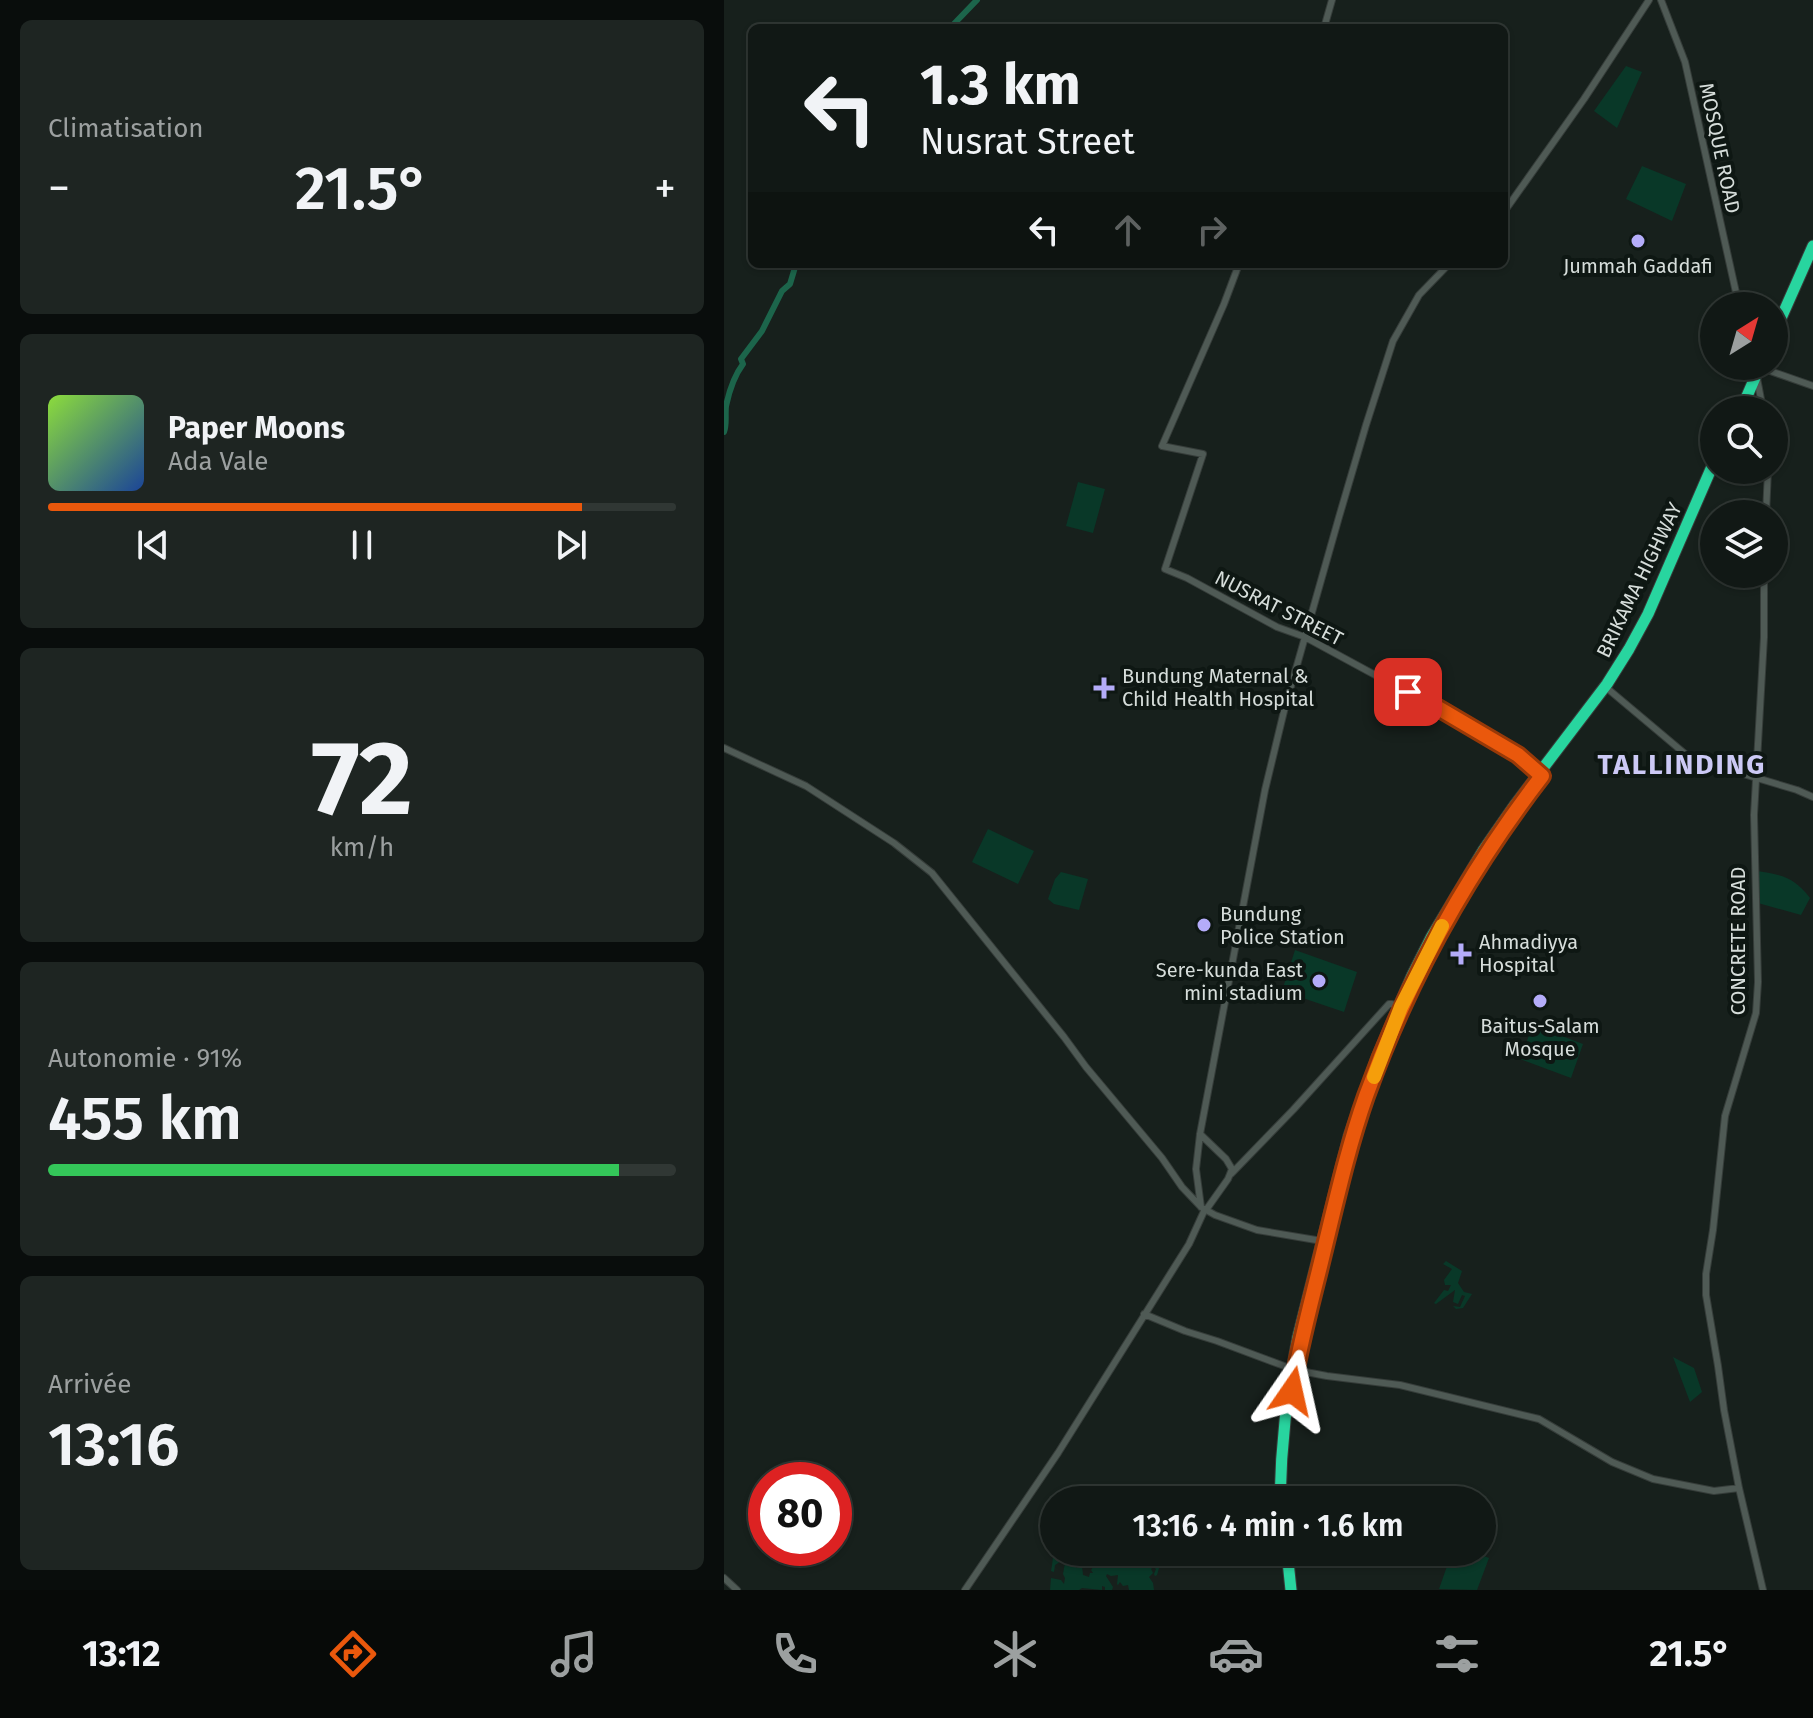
<!DOCTYPE html>
<html lang="fr">
<meta charset="utf-8">
<style>
body{margin:0;font-family:"Fira Sans",sans-serif;background:#1e2522;color:#f1f3f6;height:100vh;display:flex;flex-direction:column;font-size:30px;white-space:nowrap}
*{box-sizing:border-box;margin:0}
p{font-size:26px;color:#9ca0a0}
.icon{flex:none;width:44px;height:44px;fill:none;stroke:currentColor;stroke-width:2;stroke-linecap:round;stroke-linejoin:round}
.map{position:relative;flex:1;overflow:hidden}
.panel{display:flex;flex-direction:column;gap:20px;padding:20px;background:#090d0c;width:724px}
.panel>*{flex:none}
.banner{position:absolute;left:24px;top:24px;width:760px;height:244px;border-radius:12px;box-shadow:0 2px 6px #0004,0 0 0 2px #303734;background:#111815;color:#f1f3f6;overflow:hidden}
.needle{width:52px;rotate:37deg}
.fabs{position:absolute;left:976px;top:292px;display:grid;gap:16px}
.fabs a{display:grid;place-items:center;width:88px;height:88px;border-radius:50%;background:#111815;box-shadow:0 2px 6px #0004,0 0 0 2px #303734;font-size:40px}
.speed{position:absolute;left:24px;top:1462px;display:flex;gap:16px;font-size:40px;font-weight:700;text-align:center}
.speed>*{display:grid;place-content:center;width:104px;height:104px;border-radius:50%;background:#111815;box-shadow:0 2px 6px #0004,0 0 0 2px #303734;line-height:1}
.speed .limit{border:12px solid #d22;background:#fff;color:#111}
.pin{position:absolute;display:grid;place-items:center;width:68px;height:68px;color:#fff;margin:-34px;border-radius:16px;box-shadow:0 4px 12px #0006}
.me{position:absolute;width:88px;margin:-44px;rotate:11deg;stroke-linejoin:round;filter:drop-shadow(0 0 6px #0008)}
.turn{display:flex;align-items:center;gap:28px;height:168px;padding:0 40px;font-size:36px}
.turn .icon{width:104px;height:104px;stroke-width:2.5}
.turn b{display:block;font-size:56px;line-height:68px}
.lanes{display:flex;align-items:center;height:76px;padding:0 40px;background:#0003;justify-content:center;gap:40px;direction:ltr}
.lanes .off{opacity:.35}
.big{font-size:60px;font-weight:600;line-height:1.1}
.panel .card{flex:1;display:flex;flex-direction:column;justify-content:center;gap:12px;min-width:0;padding:0 28px;border-radius:12px;background:#1e2522}
.panel .dial{align-items:center;gap:0}
.dial b{font-size:104px;line-height:1}
.song{display:flex;align-items:center;gap:24px}
.cover{width:96px;height:96px;border-radius:12px;background:linear-gradient(135deg,hsl(90 70% 55%),hsl(220 70% 35%))}
.played{height:8px;border-radius:4px;background:linear-gradient(90deg,#ea580c 85%,#303734 85%)}
.keys{display:flex;justify-content:space-around;direction:ltr}
.heat{display:flex;justify-content:space-between;align-items:center;font-size:44px;direction:ltr}
.charge{height:12px;border-radius:6px;background:linear-gradient(90deg,#34c759 91%,#303734 0)}
.trip{position:absolute;left:316px;top:1486px;width:456px;height:80px;border-radius:40px;background:#111815;box-shadow:0 2px 6px #0004,0 0 0 2px #303734;font-weight:600;line-height:80px;text-align:center}
.tabs{display:flex;height:128px;justify-content:space-around;align-items:center;background:#070a08;color:#9ca0a0}
.tabs .icon{width:56px;height:56px}
.tabs .on{color:#ea580c}
.tabs b{font-size:36px;color:#f1f3f6}
main{display:flex;flex:1;min-height:0}
.map>svg:first-child{display:block}
.green{fill:#093828}
.lines{fill:none;stroke-linecap:round;stroke-linejoin:round}
.river{stroke:#1c654b;stroke-width:6}
.minor-casing{stroke:#363d3a;stroke-width:8}
.highway-casing{stroke:#363d3a;stroke-width:13}
.minor{stroke:#4f5a55;stroke-width:6}
.highway{stroke:#28d59f;stroke-width:11}
.route-casing{stroke:#983908;stroke-width:20}
.route{stroke:#ea580c;stroke-width:14}
.slow{stroke:#f59e0b;stroke-width:14}
.poi-dot{fill:#b4acf9;stroke:#0e1713;stroke-width:3}
.labels{text-anchor:middle;dominant-baseline:central;stroke-width:8;stroke-linejoin:round;paint-order:stroke}
.street-label{font-size:20px;fill:#d6ddda;stroke:#0e1713}
.poi-label{font-size:20px;fill:#d6ddda;stroke:#0e1713;text-anchor:start}
.district-label{font-size:28px;font-weight:bold;letter-spacing:2px;fill:#ccc9f5;stroke:#0e1713}
</style>
<main>
<section class="panel">
<div class="card"><p>Climatisation</p>
<div class="heat"><a>−</a><b class="big">21.5°</b><a>+</a></div>
</div>
<div class="card">
<div class="song"><i class="cover"></i><div><b>Paper Moons</b><p>Ada Vale</p></div></div>
<div class="played"></div>
<div class="keys"><svg class="icon" aria-label="previous" viewBox="0 0 24 24"><path d="M18 5L8 12l10 7zM5 5v14"/></svg><svg class="icon" aria-label="pause" viewBox="0 0 24 24"><path d="M8 5v14M16 5v14"/></svg><svg class="icon" aria-label="next" viewBox="0 0 24 24"><path d="M6 5l10 7-10 7zM19 5v14"/></svg></div>
</div>
<div class="card dial"><b>72</b><p>km/h</p></div>
<div class="card"><p>Autonomie · 91%</p><b class="big">455 km</b><div class="charge"></div></div>
<div class="card"><p>Arrivée</p><b class="big">13:16</b></div>
</section>
<div class="map">
<svg width="1089" height="1590" viewBox="0 0 1089 1590">
<rect width="100%" height="100%" fill="#17201c"/>
<!-- green -->
<path class="green" d="M902,66L918,72L893,128L870,111Z
M918,166L962,184L948,221L902,199Z
M354,482L381,489L369,533L342,526Z
M264,829L310,851L294,884L248,862Z
M1033,871C1058,875 1070,877 1086,898L1077,915L1034,903Z
M337,872L364,879L355,910L330,904L324,899L331,879Z
M571,950L633,972L620,1012L558,991Z
M809,1025L859,1044L847,1078L796,1059Z
M722,1261L738,1271L734,1283L740,1292L748,1294L739,1308L732,1309L729,1306L736,1307L741,1296L738,1295L734,1304L729,1302L731,1290L712,1304L710,1303L720,1290L724,1291L727,1285H721L720,1280L728,1269L719,1264Z
M949,1357L970,1368L978,1392L966,1402Z
M330,1531V1552H351L350,1556L347,1557L346,1562L353,1568L354,1565L350,1563L351,1558L356,1560L358,1552H367L364,1554V1557C355,1563 359,1568 359,1575L365,1577L366,1573H369L367,1570L371,1564H375V1561L370,1560L375,1554L369,1552H437L439,1555L433,1575L431,1576L430,1574L432,1569L429,1567L427,1569L429,1573L425,1577L429,1583L430,1590H405L404,1585L399,1586L396,1582L394,1585L393,1584L394,1575L387,1576L383,1574L382,1576L389,1587L388,1590H381V1587L378,1586V1590L358,1588L355,1590H326L327,1578L337,1580L340,1584L341,1578L339,1574L341,1563L339,1560L331,1565L330,1572L327,1571C330,1558 329,1544 330,1531Z
M728,1552H750L765,1558L753,1590L715,1589Z"/>
<g class="lines">
<!-- river -->
<path class="river" d="M226,28L253,0
M0,432C3,424 1,415 2,406C5,392 10,376 19,364L17,359L38,331L58,291L66,284L72,264"/>
<defs>
<path id="minor" d="M937,0L961,62L1015,306
M600,28L608,0
M780,212L860,99L925,0
M515,264L500,304L438,446L479,454L441,569L463,578L553,627L581,637L664,682L704,702L794,755L816,774
M1035,367L1089,386
M1033,378L1039,410
M1042,514L1044,470
M884,689L966,758L1073,790L1089,797
M0,748L82,786L170,843L208,873L340,1037L362,1067L438,1158L458,1187L477,1207L491,1215L533,1230L598,1241
M476,1134L502,1159L508,1169L504,1179L482,1210
M507,1174L569,1110L665,1004H668L677,1007
M477,1207L472,1169L476,1134L541,790L560,711L615,517L642,425L669,341L695,295L725,264
M420,1314L461,1331L493,1341L571,1370L603,1376L676,1385L815,1419L888,1462L929,1479L990,1491L1015,1488
M0,1578L13,1590
M241,1590L334,1453L465,1244L481,1209
M1039,1590L1015,1488L1000,1410L994,1366L982,1295V1274L989,1230L1001,1116L1032,1013L1034,982L1030,815L1040,637V574"/>
<path id="highway" d="M1050,334L1089,246
M1017,410L1036,366
M556,1500C557,1445 563,1391 574,1337L625,1136L654,1055L688,976L708,936L759,851L791,805L883,684L905,649L924,614L990,462
M563,1552L567,1590"/>
</defs>
<!-- minor casing -->
<use href="#minor" class="minor-casing"/>
<!-- highway casing -->
<use href="#highway" class="highway-casing"/>
<!-- minor -->
<use href="#minor" class="minor"/>
<!-- highway -->
<use href="#highway" class="highway"/>
</g>
<g class="lines">
<defs>
<path id="route" d="M568,1391C575,1345 588,1300 599,1254C612,1201 624,1147 642,1096C684,980 743,873 818,776L794,755L704,702L684,692"/>
</defs>
<!-- route casing -->
<use href="#route" class="route-casing"/>
<!-- route -->
<use href="#route" class="route"/>
<!-- slow -->
<path class="slow" d="M650,1077L677,1007L718,926"/>
</g>
<!-- markers -->
<g class="poi-dot">
<circle cx="914" cy="241" r="8"/>
<path d="M376 676h8v8h8v8h-8v8h-8v-8h-8v-8h8z"/>
<circle cx="480" cy="925" r="8"/>
<path d="M733 942h8v8h8v8h-8v8h-8v-8h-8v-8h8z"/>
<circle cx="595" cy="981" r="8"/>
<circle cx="816" cy="1001" r="8"/>
</g>
<g class="labels">
<!-- street labels -->
<g class="street-label">
<text transform="translate(996 148) rotate(78)">MOSQUE ROAD</text>
<text transform="translate(915 580) rotate(-64)">BRIKAMA HIGHWAY</text>
<text transform="translate(555 608) rotate(27)">NUSRAT STREET</text>
<text transform="translate(1014 941) rotate(-90)">CONCRETE ROAD</text>
</g>
<!-- poi labels -->
<g class="poi-label">
<text x="914" y="266" text-anchor="middle">Jummah Gaddafi</text>
<text x="398" y="676">Bundung Maternal &amp;<tspan x="398" dy="23">Child Health Hospital</tspan></text>
<text x="496" y="914">Bundung<tspan x="496" dy="23">Police Station</tspan></text>
<text x="755" y="942">Ahmadiyya<tspan x="755" dy="23">Hospital</tspan></text>
<text x="579" y="970" text-anchor="end">Sere-kunda East<tspan x="579" dy="23">mini stadium</tspan></text>
<text x="816" y="1026" text-anchor="middle">Baitus-Salam<tspan x="816" dy="23">Mosque</tspan></text>
</g>
<!-- district labels -->
<g class="district-label">
<text x="958" y="764">TALLINDING</text>
</g>
</g>
</svg>
<div class="fabs">
<a><svg class="needle" viewBox="-14 -14 28 28"><path d="M0-13l5 13h-10z" fill="#e53935"/><path d="M0 13l5-13h-10z" fill="#9ca0a0"/></svg></a>
<a><svg class="icon" aria-label="search" viewBox="0 0 24 24"><circle cx="10" cy="10" r="6"/><path d="M15 15l6 6"/></svg></a>
<a><svg class="icon" aria-label="layers" viewBox="0 0 24 24"><path d="M12 4l9 5-9 5-9-5zM3 14l9 5 9-5"/></svg></a>
</div>
<div class="speed"><div class="limit">80</div></div>
<div class="pin" style="left:684px;top:692px;background:#d93025"><svg class="icon" aria-label="arrive" viewBox="0 0 24 24"><path d="M6 21V4h12l-3 4 3 4H6"/></svg></div>
<svg class="me" style="left:568px;top:1391px" viewBox="-20 -20 40 40"><path d="M0-17L14 15 0 8-14 15z" fill="#ea580c" stroke="#fff" stroke-width="4"/></svg>
<div class="trip">13:16 · 4 min · 1.6 km</div>
<div class="banner">
<div class="turn"><svg class="icon" aria-label="left" viewBox="0 0 24 24"><path d="M17 20v-9H6M10 6l-5 5 5 5"/></svg><div><b>1.3 km</b>Nusrat Street</div></div>
<div class="lanes"><svg class="icon" aria-label="left" viewBox="0 0 24 24"><path d="M17 20v-9H6M10 6l-5 5 5 5"/></svg><svg class="icon off" aria-label="ahead" viewBox="0 0 24 24"><path d="M12 20V5M6 11l6-6 6 6"/></svg><svg class="icon off" aria-label="right" viewBox="0 0 24 24"><path d="M7 20v-9h11M14 6l5 5-5 5"/></svg></div>
</div>
</div>
</main>
<nav class="tabs">
<b>13:12</b>
<svg class="icon on" aria-label="directions" viewBox="0 0 24 24"><path d="M12 3l9 9-9 9-9-9zM9 14v-3h6M13 9l2 2-2 2"/></svg>
<svg class="icon" aria-label="music" viewBox="0 0 24 24"><path d="M9 18V5l10-2v13"/><circle cx="6" cy="18" r="3"/><circle cx="16" cy="16" r="3"/></svg>
<svg class="icon" aria-label="phone" viewBox="0 0 24 24"><path d="M5 4h4l2 5-3 2q2 4 5 5l2-3 5 2v4C11 20 4 13 5 4z"/></svg>
<svg class="icon" aria-label="climate" viewBox="0 0 24 24"><path d="M12 3v18M4 7l16 10M4 17L20 7"/></svg>
<svg class="icon" aria-label="car" viewBox="0 0 24 24"><path d="M5 17H2v-5l4-1 3-4h7l3 4 3 1v5h-3M9 17h6M6 11h13"/><circle cx="7" cy="17" r="2"/><circle cx="17" cy="17" r="2"/></svg>
<svg class="icon" aria-label="filters" viewBox="0 0 24 24"><path d="M4 7h16M4 17h16"/><circle cx="9" cy="7" r="2"/><circle cx="15" cy="17" r="2"/></svg>
<b>21.5°</b>
</nav>
